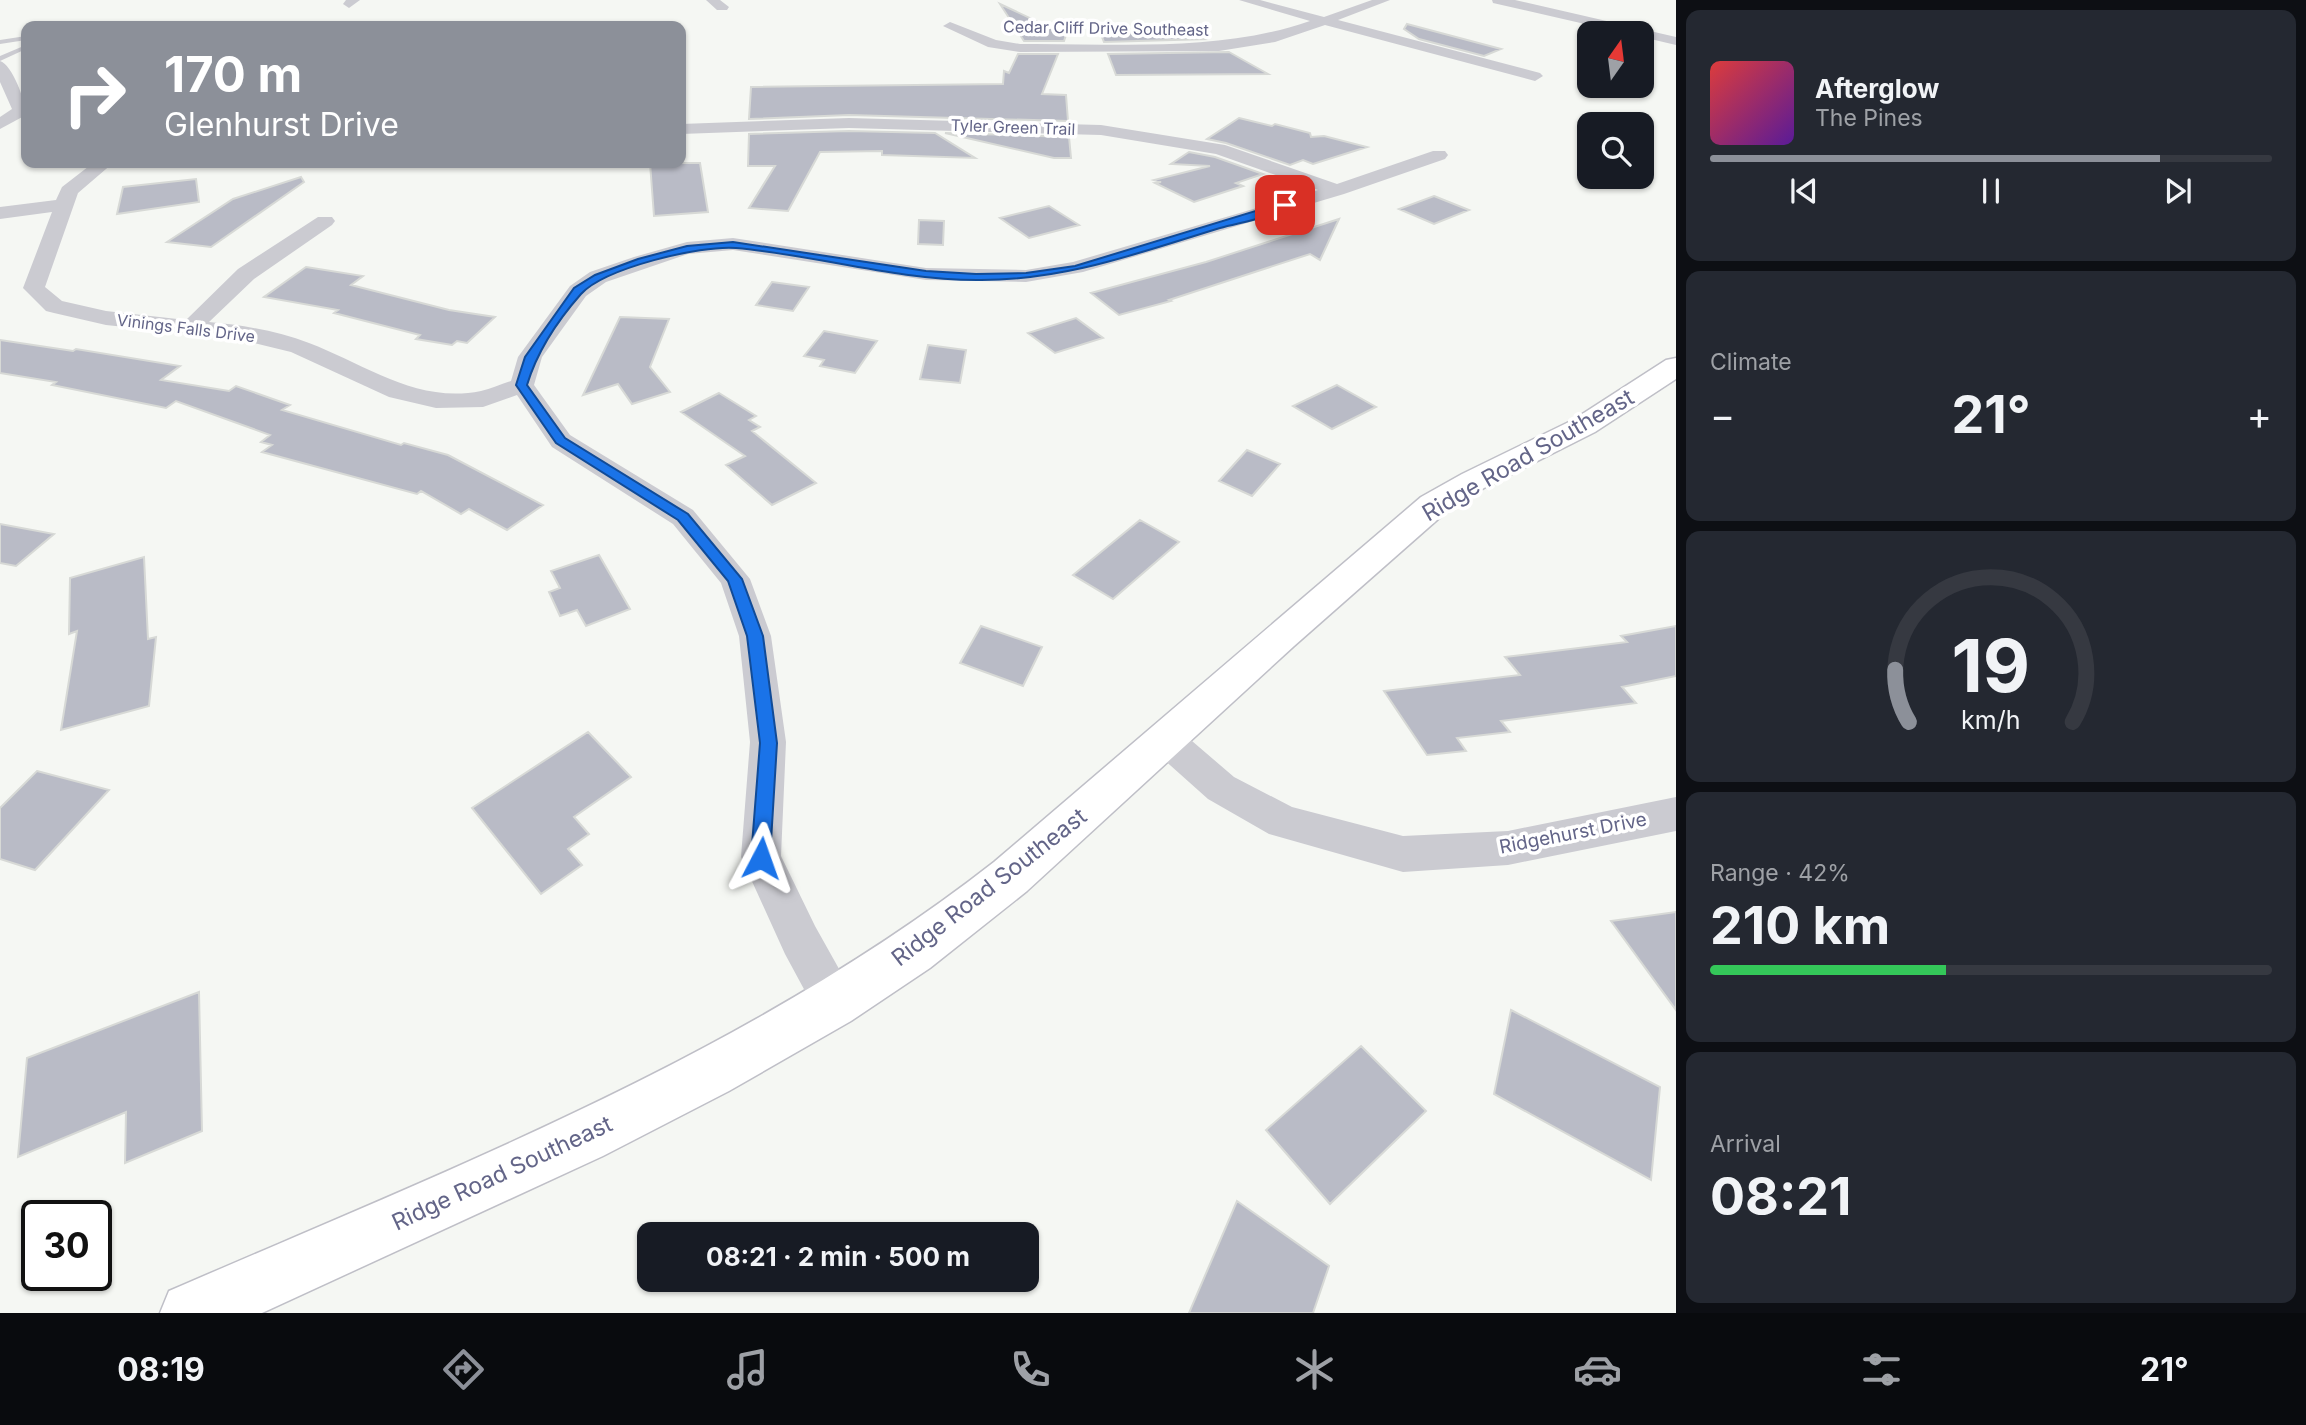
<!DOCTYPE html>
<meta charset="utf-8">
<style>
body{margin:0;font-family:Inter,sans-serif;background:#242831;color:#f1f3f6;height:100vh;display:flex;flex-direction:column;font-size:26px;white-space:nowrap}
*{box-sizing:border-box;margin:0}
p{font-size:23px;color:#9ea1a6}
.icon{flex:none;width:38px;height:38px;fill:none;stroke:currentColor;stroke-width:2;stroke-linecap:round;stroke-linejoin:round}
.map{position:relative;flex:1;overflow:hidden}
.panel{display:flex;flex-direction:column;gap:10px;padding:10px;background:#0d0f14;width:630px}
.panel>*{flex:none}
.banner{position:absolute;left:21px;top:21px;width:665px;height:147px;border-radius:14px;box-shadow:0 2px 5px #0004;background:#8c9099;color:#fff;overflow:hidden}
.needle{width:46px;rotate:14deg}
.buttons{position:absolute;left:1577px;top:21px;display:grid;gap:14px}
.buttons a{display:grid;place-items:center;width:77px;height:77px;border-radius:14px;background:#171b24;box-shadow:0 2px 5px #0004;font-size:35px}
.speed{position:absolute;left:21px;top:1200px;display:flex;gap:14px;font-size:35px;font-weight:700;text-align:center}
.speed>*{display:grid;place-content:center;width:91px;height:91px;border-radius:50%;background:#171b24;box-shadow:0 2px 5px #0004;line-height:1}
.speed .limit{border:4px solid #111;border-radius:10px;background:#fff;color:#111}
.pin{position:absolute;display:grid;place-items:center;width:60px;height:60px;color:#fff;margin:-30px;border-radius:14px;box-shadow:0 4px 10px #0006}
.me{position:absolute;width:77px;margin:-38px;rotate:4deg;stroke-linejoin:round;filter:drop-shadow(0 0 5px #0008)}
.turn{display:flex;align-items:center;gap:24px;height:147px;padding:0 28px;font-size:32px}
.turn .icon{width:91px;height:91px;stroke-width:2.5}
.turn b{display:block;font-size:49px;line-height:60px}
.big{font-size:52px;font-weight:700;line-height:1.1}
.panel .tile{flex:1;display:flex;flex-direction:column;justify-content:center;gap:10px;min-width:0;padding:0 24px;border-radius:14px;background:#242831}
.panel .dial{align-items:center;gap:0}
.dial svg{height:182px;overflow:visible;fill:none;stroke:#363941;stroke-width:7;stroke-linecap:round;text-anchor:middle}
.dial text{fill:#f1f3f6;stroke:none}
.song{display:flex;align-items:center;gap:21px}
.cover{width:84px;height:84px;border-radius:10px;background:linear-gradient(135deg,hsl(0 70% 55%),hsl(270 70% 35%))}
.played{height:7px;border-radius:4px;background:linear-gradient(90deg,#8c9099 80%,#363941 80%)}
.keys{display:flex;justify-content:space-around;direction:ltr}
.heat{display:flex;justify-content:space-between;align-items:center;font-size:38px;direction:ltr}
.charge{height:10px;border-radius:5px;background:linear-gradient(90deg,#34c759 42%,#363941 0)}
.trip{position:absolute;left:637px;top:1222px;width:402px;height:70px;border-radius:14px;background:#171b24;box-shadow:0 2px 5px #0004;font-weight:700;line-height:70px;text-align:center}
.dock{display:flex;height:112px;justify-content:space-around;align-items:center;background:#090b0e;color:#9ea1a6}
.dock .icon{width:49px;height:49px}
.dock .current{color:#8c9099}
.dock b{font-size:32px;color:#f1f3f6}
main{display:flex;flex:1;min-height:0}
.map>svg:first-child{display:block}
.building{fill:#b9bbc6;stroke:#d7d9d6;stroke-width:2}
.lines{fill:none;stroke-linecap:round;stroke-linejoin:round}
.secondary-casing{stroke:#bfbfc7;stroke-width:3}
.lane{fill:#cbcbd1;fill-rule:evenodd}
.street{fill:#cbcbd1;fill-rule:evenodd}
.secondary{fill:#fff;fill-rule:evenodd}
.route{fill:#1a73e8;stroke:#114b97;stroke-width:2}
.labels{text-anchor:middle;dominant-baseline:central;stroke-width:7;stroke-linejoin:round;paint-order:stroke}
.far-street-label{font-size:16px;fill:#636588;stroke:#fff}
.street-label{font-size:19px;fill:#636588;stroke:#fff}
.near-street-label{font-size:23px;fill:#636588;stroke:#fff}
</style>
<main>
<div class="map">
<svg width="1676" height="1313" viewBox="0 0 1676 1313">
<rect width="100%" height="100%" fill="#f5f7f3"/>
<!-- building -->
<path class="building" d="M1000,4L1066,35L1064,41H1024Z
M1407,24L1501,49L1484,56L1419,39L1404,29Z
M1183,27L1205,39L1104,42L1099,30L1130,29L1133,32Z
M1229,52L1268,74L1116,75L1108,54Z
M1018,54H1058L1042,94L1066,95L1068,121L849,115L749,119L751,87L1003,84L1004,71L1009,73Z
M1239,118L1272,126L1275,124L1310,133L1311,137L1324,136L1367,147L1313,164L1303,160L1290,165L1226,143L1207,139Z
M849,131L935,133L975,158L882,155V151L820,152L788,211L749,208L775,166H748L749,134Z
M945,133L1069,137L1071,158H1054Z
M1189,152L1215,157L1263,174L1236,183L1243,186L1194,202L1155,183L1161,182L1154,180L1210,166L1171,164Z
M650,163H700L708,212L654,216Z
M301,177L304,182L211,247L167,242L233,199Z
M196,179L199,202L117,214L123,187Z
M1434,196L1469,210L1434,224L1399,209Z
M1049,206L1079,225L1029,238L1000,218Z
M1339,219L1320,260L1310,254L1169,300L1171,301L1119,315L1091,293L1206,262Z
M919,220L944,221L943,245L918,244Z
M306,267L363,276L351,285L449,310L495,317L467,343L457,341L452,345L416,339L420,335L334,313L338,310L264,297Z
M772,282L809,287L793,311L756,305Z
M620,317L669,319L650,367L670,392L632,404L618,384L583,395Z
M1076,318L1103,338L1055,353L1028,333Z
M824,331L877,341L855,373L820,366L824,360L804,356Z
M0,340L73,351L76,349L180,366L161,380L229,391L236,386L290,405L282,410L401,445L404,443L448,455L543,505L507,530L469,509L461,514L421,491L417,494L262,452L272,445L261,442L270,435L176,401L166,408L52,385L56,382L0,373Z
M928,345L966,350L960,383L920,379Z
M1337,385L1376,407L1332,429L1293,406Z
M719,393L756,416L749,420L760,427L752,431L816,483L772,505L726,465L745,456L681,412Z
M1247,450L1280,464L1252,496L1219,481Z
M1140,520L1179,542L1113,599L1073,575Z
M0,524L54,534L16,566L0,563Z
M599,555L630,609L586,626L577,610L560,616L549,592L560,588L551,571Z
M144,557L148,639L156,637L149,706L61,730L77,631L69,634L70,578Z
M981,626L1042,647L1023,686L960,663Z
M1676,626V676L1622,687L1636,703L1501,721L1510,732L1457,738L1466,751L1427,755L1384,691L1520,675L1505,657L1627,642L1621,636Z
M588,732L631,777L574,817L589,834L568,849L582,865L541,894L472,808Z
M37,771L109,790L35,870L0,859V808Z
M1676,912V1010L1611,921Z
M199,992L202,1131L125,1163L126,1112L18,1157L27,1058Z
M1511,1010L1660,1087L1651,1180L1494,1094Z
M1361,1046L1426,1111L1330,1204L1266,1130Z
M1237,1201L1329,1266L1313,1313H1189Z"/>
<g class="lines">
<defs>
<path id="secondary" d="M1676,358V379L1595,432L1484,488L1445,513L1294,646L1027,891L930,968L851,1021L729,1091L603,1156L262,1313H160L169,1291C452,1168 749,1054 994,862L1421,497L1462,474L1573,420L1666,360Z"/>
</defs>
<!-- secondary casing -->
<use href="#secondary" class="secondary-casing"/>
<!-- lane -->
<path class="lane" d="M26,36V40L0,44V40Z
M26,45V49L0,61V56Z"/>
<!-- street -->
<path class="street" d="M346,0H360L349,8L343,4Z
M706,0H720L729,7L727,10H717Z
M1239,0H1260L1324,17L1372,0H1390L1338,20L1540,73L1543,76L1535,81L1325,25L1275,42L1219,51L1020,52L988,47L943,26L950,22L996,40L1020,44C1117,43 1218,53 1310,21Z
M1492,0H1515L1676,37V45L1642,37V33H1624L1493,3Z
M0,61C12,64 26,102 26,115L0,129V117L12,109L0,82Z
M849,118L1101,125L1225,145L1337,184L1433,151H1445L1448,155L1445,159L1344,194L1083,272L1026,282L926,280L733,250L688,254L606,282L586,296L542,357L534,385L570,435L693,510L750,579L771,636L786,742L781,856L815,926L857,1001L851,1017L835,1023L819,1017L785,954L741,857L750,742L739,636L721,583L673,524L552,447L517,395L483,407L436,408L389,397L291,352L238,339L106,325L54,313L46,311L23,288L52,212L0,219V207L56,200L62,187L93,163H113L78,193L45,287L62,301L106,311L186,320L238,269L318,217H332L335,221L332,225L254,279L209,322C242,325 278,331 309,343C365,364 416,404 481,391C491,389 501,384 511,381L518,357L570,286L590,272L634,257L687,242L733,238L926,268L1026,270L1073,262L1318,190L1216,154L1101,135L849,128L681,134V124Z
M1165,724L1178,729L1234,777L1292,807L1403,836L1508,831L1676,797V831L1508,865L1403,872L1269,834L1208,799L1152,749L1147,739L1152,729Z"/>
<!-- secondary -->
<use href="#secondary" class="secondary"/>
</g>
<!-- route -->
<path class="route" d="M1282,203L1290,205C1272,218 1241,222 1220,228C1138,253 1064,281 977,280C896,280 816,255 736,248C700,245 605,268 581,294C558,320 537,352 527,385L565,438L688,514L742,579L763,636L777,743L770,858L767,863L761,866L754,863L751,858L760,743L747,636L728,581L678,520L556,443L516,385L525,357L574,288L595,275L638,259L687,246L733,242L926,271L976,274L1026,273L1075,266Z"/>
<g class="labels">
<!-- far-street labels -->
<g class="far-street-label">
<text transform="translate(1106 28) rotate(1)">Cedar Cliff Drive Southeast</text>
<text transform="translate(1013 127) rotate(2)">Tyler Green Trail</text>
<text transform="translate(186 328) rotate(7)">Vinings Falls Drive</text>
</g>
<!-- street labels -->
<g class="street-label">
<text transform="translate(1573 833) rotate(-11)">Ridgehurst Drive</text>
</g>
<!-- near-street labels -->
<g class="near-street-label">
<text transform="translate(1528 455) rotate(-30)">Ridge Road Southeast</text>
<text transform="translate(989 887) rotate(-38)">Ridge Road Southeast</text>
<text transform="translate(502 1173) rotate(-25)">Ridge Road Southeast</text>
</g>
</g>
</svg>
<div class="buttons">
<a><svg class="needle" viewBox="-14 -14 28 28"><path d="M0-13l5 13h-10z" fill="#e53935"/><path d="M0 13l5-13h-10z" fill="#9ea1a6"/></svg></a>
<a><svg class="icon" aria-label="search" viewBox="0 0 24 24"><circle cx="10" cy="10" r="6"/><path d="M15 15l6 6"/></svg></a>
</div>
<div class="speed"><div class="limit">30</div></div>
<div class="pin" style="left:1285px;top:205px;background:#d93025"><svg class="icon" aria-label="arrive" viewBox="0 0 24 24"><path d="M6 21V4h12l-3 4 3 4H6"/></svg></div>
<svg class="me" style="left:761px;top:858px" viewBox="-20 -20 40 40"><path d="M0-17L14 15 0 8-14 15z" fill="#1a73e8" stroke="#fff" stroke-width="4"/></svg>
<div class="trip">08:21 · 2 min · 500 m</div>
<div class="banner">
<div class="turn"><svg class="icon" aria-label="right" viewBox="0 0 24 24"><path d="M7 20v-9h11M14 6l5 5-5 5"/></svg><div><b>170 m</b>Glenhurst Drive</div></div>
</div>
</div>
<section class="panel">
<div class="tile">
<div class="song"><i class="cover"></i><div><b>Afterglow</b><p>The Pines</p></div></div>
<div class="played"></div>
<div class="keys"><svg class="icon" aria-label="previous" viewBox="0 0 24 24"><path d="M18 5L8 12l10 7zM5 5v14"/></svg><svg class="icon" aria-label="pause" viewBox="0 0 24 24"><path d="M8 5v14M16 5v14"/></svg><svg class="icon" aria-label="next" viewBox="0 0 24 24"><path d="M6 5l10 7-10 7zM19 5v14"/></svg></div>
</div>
<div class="tile"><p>Climate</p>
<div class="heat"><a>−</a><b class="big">21°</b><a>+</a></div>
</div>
<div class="tile dial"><svg viewBox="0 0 100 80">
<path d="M14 69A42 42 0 1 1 86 69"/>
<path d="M14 69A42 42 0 0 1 8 46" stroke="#8c9099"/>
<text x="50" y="56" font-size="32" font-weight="700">19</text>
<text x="50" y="72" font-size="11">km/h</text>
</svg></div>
<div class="tile"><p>Range · 42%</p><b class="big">210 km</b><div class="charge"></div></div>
<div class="tile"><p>Arrival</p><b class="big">08:21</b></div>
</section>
</main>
<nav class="dock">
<b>08:19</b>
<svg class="icon current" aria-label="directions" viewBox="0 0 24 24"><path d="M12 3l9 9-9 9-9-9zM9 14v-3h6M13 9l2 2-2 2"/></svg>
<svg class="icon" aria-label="music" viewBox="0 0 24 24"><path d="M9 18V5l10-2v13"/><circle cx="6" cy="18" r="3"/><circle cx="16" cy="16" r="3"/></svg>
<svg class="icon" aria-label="phone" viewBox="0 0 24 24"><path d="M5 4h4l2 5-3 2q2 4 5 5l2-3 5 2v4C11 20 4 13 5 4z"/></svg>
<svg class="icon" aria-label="climate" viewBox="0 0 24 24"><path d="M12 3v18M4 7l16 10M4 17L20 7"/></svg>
<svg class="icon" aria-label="car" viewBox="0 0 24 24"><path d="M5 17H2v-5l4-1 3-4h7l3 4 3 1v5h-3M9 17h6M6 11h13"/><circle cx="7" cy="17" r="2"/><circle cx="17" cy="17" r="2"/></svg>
<svg class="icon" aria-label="filters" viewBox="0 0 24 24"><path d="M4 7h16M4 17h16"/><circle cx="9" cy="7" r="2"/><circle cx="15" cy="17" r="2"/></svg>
<b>21°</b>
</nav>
